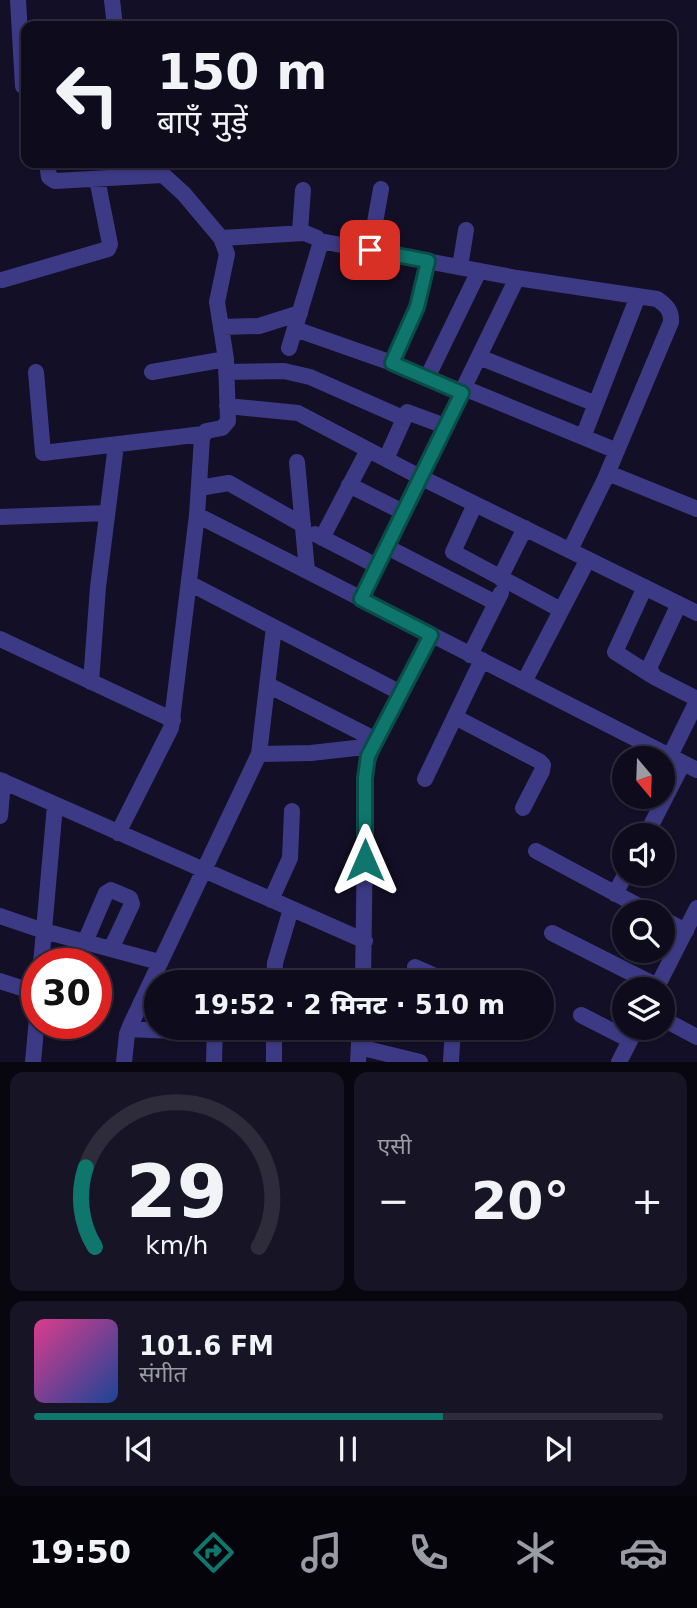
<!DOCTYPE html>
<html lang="hi">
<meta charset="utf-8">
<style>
body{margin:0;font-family:"DejaVu Sans","Noto Sans Devanagari",sans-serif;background:#171425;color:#f1f3f6;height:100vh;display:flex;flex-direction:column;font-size:26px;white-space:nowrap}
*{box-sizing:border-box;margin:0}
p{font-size:23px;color:#9b9ba3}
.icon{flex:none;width:38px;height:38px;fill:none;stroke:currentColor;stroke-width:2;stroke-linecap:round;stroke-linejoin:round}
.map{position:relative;height:1062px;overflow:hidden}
.drawer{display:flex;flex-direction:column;gap:10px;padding:10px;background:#08060f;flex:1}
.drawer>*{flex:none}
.top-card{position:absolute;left:21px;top:21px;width:656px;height:147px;border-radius:14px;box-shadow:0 2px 5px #0004,0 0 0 2px #2e2b3b;background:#0e0b1c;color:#f1f3f6;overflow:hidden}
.needle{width:46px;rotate:161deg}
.buttons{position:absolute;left:612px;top:746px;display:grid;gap:14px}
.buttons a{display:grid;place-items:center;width:63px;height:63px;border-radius:50%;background:#0e0b1c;box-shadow:0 2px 5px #0004,0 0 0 2px #2e2b3b;font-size:35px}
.speed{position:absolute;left:21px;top:948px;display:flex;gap:14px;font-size:35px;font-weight:700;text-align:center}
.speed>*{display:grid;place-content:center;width:91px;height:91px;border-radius:50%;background:#0e0b1c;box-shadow:0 2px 5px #0004,0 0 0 2px #2e2b3b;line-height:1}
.speed .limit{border:10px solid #d22;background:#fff;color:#111}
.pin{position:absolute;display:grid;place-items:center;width:60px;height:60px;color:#fff;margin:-30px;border-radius:14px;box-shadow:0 4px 10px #0006}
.me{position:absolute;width:77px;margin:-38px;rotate:0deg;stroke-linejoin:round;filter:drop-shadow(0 0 5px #0008)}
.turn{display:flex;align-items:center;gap:24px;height:147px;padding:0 21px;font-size:32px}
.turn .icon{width:91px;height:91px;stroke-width:2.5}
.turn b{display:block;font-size:49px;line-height:60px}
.big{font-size:52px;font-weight:800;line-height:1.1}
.drawer .tile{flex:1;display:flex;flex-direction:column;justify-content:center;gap:10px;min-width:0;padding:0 24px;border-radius:14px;background:#171425}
.drawer .dial{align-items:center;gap:0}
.dial svg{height:182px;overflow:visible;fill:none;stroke:#2e2b3b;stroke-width:7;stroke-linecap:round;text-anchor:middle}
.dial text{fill:#f1f3f6;stroke:none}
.song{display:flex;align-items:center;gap:21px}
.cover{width:84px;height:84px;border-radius:10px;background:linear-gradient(135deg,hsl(330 70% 55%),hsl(220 70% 35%))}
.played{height:7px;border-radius:4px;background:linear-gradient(90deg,#0f766e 65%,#2e2b3b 65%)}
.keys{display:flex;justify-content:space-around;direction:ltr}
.heat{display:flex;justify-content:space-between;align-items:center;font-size:38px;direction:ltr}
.drawer .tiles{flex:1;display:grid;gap:10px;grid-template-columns:1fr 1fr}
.tile:last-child{grid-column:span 2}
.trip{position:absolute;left:144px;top:970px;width:410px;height:70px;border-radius:35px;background:#0e0b1c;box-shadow:0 2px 5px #0004,0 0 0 2px #2e2b3b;font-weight:800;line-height:70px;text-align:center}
.menu{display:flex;height:112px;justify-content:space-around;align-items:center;background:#06040b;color:#9b9ba3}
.menu .icon{width:49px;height:49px}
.menu .selected{color:#0f766e}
.menu b{font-size:32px;color:#f1f3f6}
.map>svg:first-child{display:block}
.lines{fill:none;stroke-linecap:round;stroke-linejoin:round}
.minor{stroke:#3d3a85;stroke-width:16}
.route-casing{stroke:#0a4d48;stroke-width:18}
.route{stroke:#0f766e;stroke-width:12}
</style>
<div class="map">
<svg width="697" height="1062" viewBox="0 0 697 1062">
<rect width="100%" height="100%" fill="#130f26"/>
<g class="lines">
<!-- minor -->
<path class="minor" d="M18,0L23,86
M112,0L115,26
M47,163L49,177L55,181L163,175
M221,238L304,233
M320,241L517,278L657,299C666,305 672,311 671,322L605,479L570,550
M370,250L381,189
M460,267L466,230
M2,280L108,249L110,244L97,179
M221,327L259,326L300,313
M295,329L392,363L462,392
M289,348L320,245L317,238L300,231L303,190
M479,357L596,404
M392,363L417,307L428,261
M36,372L43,453L203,434
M152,372L226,359
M226,372L284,371L310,377L403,418
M427,378L479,271
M464,388L617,451
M227,406L298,413L420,477L697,613
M583,437L638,296
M386,459L407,412L445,426
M297,462L307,571
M608,473L697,509
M349,485L403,512
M199,488L229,483L303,525
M475,504L453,552L561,610
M197,515L697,770
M0,517L107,513
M315,534L377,566
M322,538L368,450
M387,547L496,603
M500,578L525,528
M189,583L401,693
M645,587L615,652L651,675
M361,599L517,278
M679,604L649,668L654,677L697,699
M0,639L173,720
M470,655L501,593
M91,682L98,587L116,445
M524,682L588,559
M268,685L376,740
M455,717L539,761L543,765L542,771L523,808
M259,754L311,753L373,746
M670,756L697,701
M425,779L482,660
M0,780L365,941
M0,816L3,781
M118,833L171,728L197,515L202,438L206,431L222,428L228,421L226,359L217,302L227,254L221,238L184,194L161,173L155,163
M646,835L683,763
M536,851L650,912
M615,894L626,873
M271,900L290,858L292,811
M0,916L44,931L159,962
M663,919L686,931
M552,933L657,986
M85,942L106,893L111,890L130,898L132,904L111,949
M41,964L55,805
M415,967L449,982
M0,981L37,993
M274,982L275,963L291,909
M363,982L366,767L373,746L431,635
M656,989L697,908
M581,1015L630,1040
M663,1019L697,1037
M129,1029L215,1033
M359,1047L420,1062
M33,1062L37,1018
M124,1062L127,1034L131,1024L259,754L274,627
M214,1062L215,1027
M274,1062V1027
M358,1062L360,1027
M451,1062L453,1027
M619,1062L637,1027"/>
</g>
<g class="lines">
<defs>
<path id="route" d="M365,860V778L368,756L431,635L361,599L462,393L392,363L417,307L428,261L370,250"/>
</defs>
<!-- route casing -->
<use href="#route" class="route-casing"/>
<!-- route -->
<use href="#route" class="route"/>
</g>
</svg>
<div class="buttons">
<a><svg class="needle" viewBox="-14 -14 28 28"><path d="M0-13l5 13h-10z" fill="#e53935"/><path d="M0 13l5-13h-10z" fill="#9b9ba3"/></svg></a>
<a><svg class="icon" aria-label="sound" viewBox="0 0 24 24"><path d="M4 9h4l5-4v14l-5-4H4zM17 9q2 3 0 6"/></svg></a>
<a><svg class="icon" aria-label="search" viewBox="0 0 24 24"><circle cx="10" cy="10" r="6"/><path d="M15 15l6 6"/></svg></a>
<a><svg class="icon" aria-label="layers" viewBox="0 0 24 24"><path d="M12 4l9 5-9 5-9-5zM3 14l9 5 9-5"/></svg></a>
</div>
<div class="speed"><div class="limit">30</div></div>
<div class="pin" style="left:370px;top:250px;background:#d93025"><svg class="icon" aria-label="arrive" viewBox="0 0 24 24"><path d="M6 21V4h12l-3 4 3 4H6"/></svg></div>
<svg class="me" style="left:365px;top:860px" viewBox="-20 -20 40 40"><path d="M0-17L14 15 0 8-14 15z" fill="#0f766e" stroke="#fff" stroke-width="4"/></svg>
<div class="trip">19:52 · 2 मिनट · 510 m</div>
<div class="top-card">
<div class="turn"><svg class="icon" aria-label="left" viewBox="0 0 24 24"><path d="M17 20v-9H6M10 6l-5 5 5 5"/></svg><div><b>150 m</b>बाएँ मुड़ें</div></div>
</div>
</div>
<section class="drawer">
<div class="tiles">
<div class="tile dial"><svg viewBox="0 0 100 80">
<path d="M14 69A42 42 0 1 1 86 69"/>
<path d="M14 69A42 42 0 0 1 10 34" stroke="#0f766e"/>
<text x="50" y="56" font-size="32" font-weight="700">29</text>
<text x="50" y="72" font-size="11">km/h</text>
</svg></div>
<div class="tile"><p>एसी</p>
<div class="heat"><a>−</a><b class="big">20°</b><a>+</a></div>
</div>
<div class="tile">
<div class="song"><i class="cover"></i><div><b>101.6 FM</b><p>संगीत</p></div></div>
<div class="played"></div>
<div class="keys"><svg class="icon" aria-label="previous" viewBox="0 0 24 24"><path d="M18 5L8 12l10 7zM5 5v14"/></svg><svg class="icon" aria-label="pause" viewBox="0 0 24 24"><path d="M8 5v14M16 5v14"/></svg><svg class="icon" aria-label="next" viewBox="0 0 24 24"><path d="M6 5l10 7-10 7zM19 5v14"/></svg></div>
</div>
</div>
</section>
<nav class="menu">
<b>19:50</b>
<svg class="icon selected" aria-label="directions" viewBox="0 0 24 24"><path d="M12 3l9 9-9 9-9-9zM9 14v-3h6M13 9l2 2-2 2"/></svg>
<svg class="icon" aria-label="music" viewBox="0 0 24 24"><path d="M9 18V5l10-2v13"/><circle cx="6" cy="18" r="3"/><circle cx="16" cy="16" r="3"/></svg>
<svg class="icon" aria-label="phone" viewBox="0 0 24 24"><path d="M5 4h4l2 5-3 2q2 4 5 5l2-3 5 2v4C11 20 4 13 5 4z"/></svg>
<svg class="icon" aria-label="climate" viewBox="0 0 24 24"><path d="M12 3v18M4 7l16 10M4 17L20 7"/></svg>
<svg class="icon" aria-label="car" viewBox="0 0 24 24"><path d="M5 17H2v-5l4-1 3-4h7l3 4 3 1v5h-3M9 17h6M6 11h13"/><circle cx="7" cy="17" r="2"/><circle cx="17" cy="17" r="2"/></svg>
</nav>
